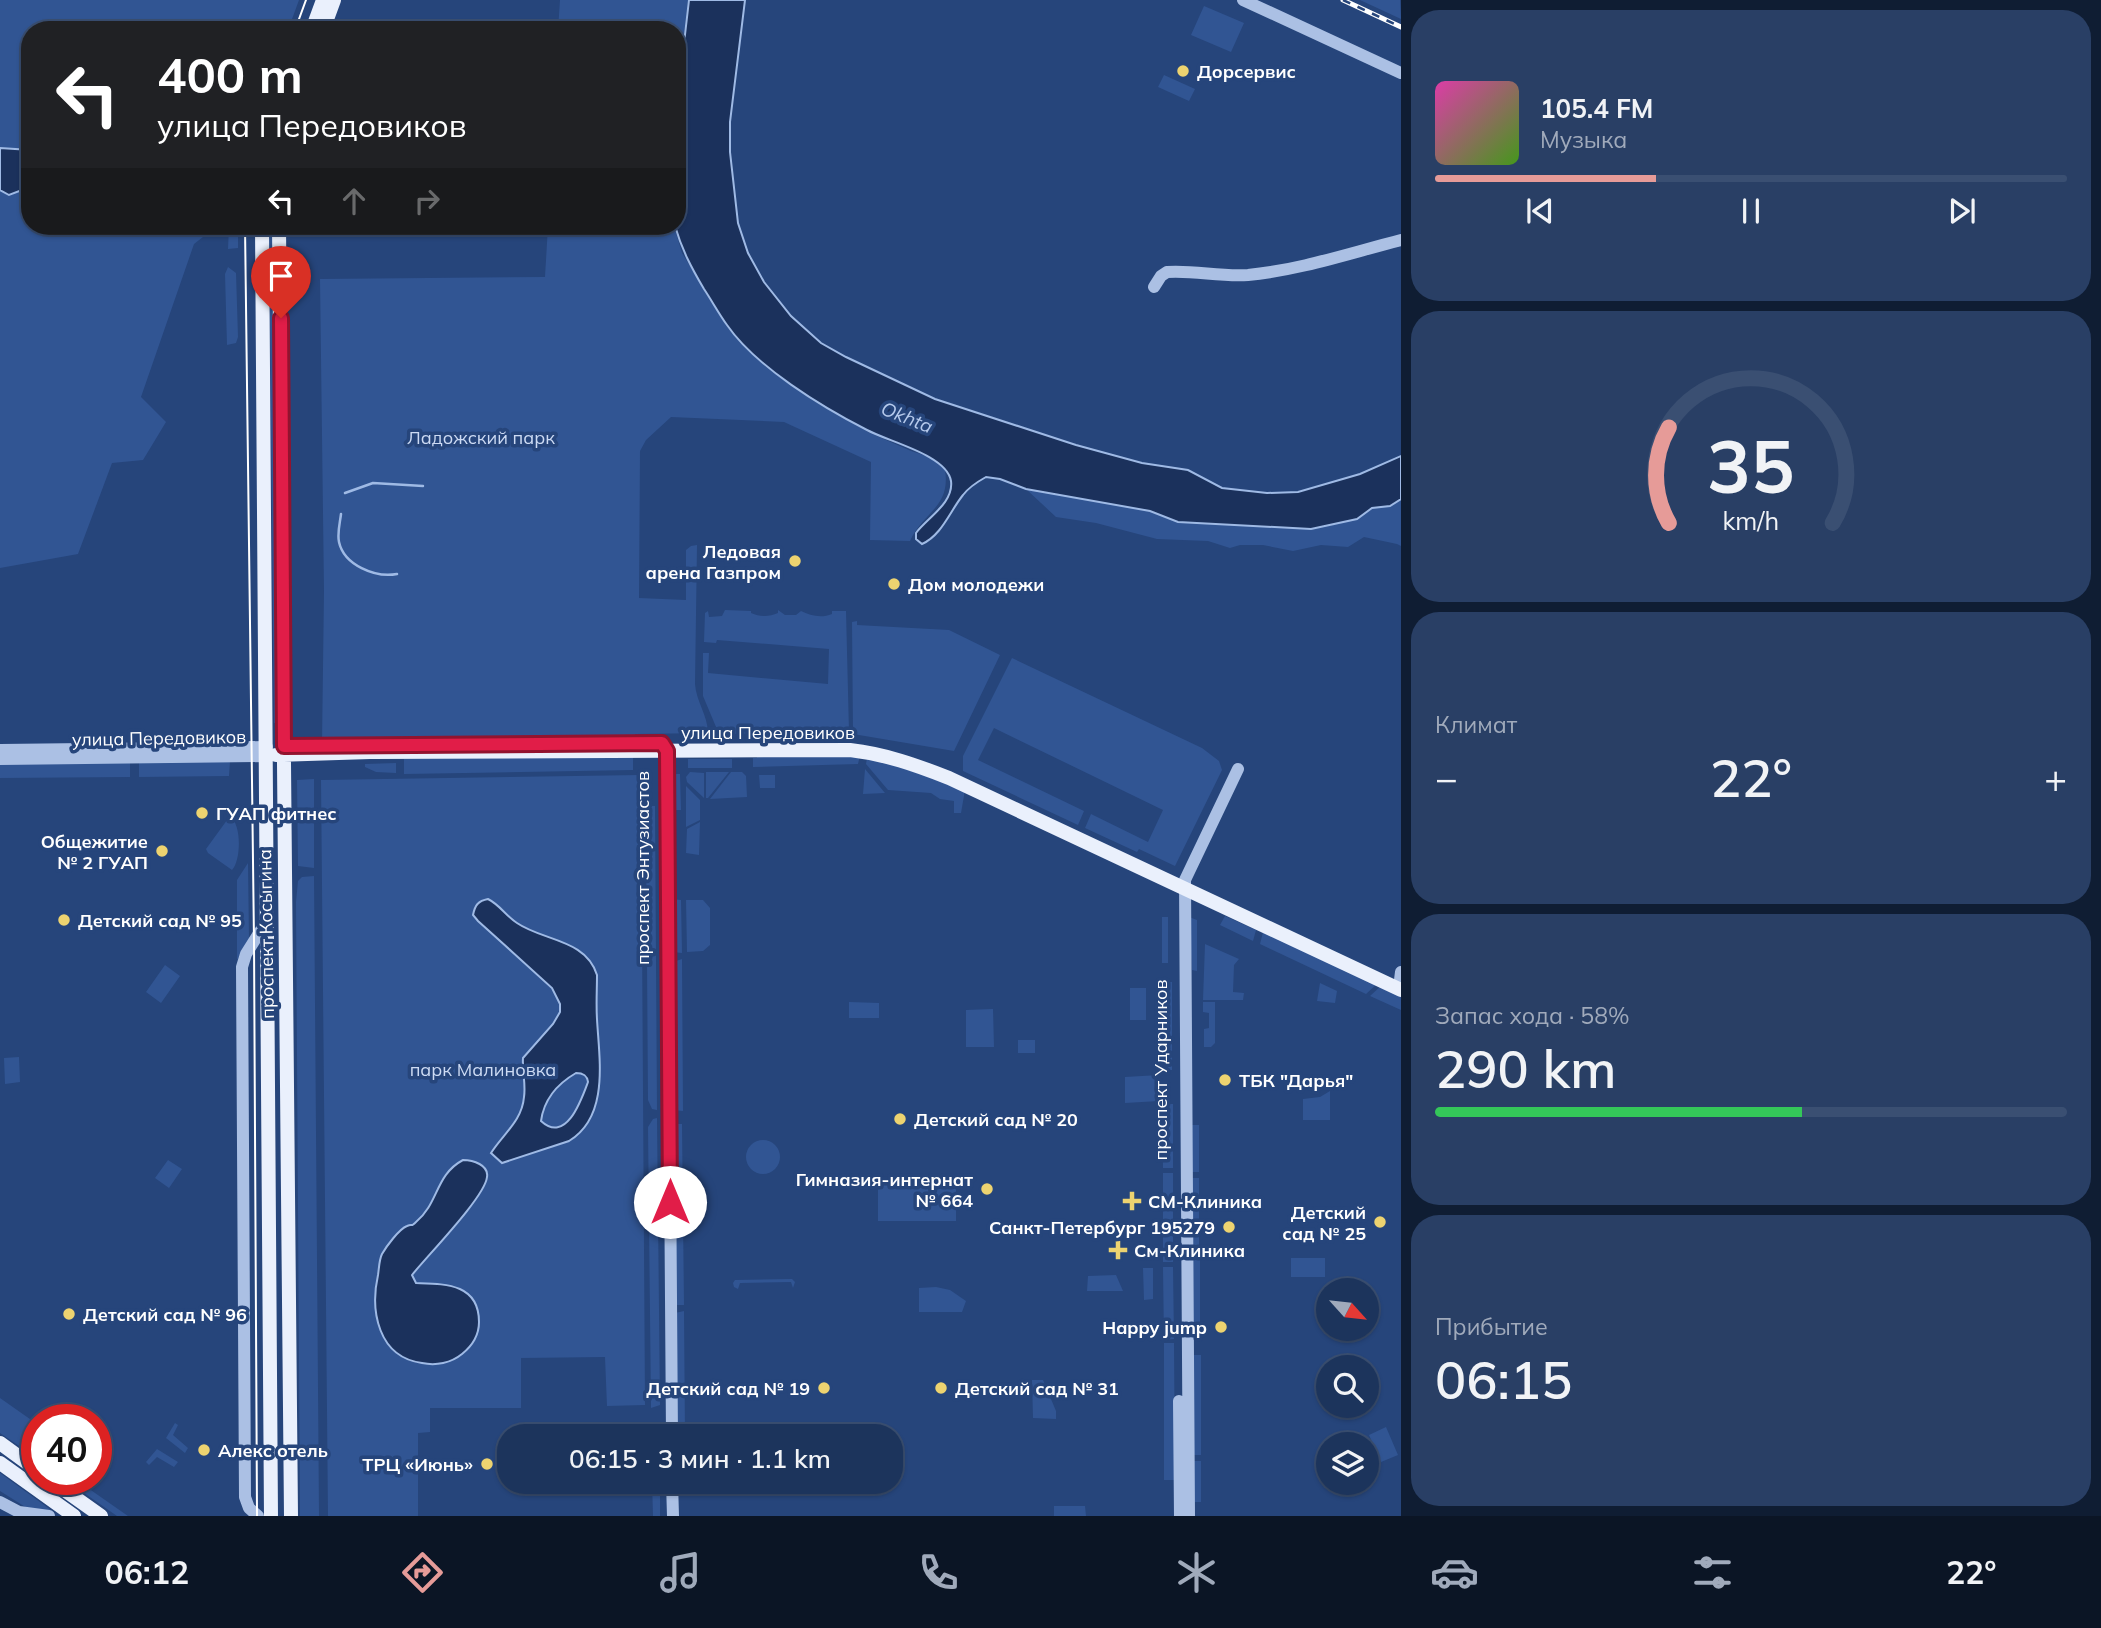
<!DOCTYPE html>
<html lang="ru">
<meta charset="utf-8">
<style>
body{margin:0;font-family:Mulish,sans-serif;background:#293f65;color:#f1f3f6;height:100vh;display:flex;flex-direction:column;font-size:26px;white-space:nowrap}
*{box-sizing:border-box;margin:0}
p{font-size:23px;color:#a0aabb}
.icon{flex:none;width:38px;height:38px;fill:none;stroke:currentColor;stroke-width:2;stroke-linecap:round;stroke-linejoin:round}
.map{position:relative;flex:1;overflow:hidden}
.sheet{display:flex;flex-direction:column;gap:10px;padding:10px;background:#0f1d33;width:700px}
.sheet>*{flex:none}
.guide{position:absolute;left:21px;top:21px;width:665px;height:214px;border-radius:28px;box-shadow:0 2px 5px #0004,0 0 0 2px #3a4f72;background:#202124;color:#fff;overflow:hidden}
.needle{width:46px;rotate:117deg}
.tools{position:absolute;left:1316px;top:1278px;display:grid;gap:14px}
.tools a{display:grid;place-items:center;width:63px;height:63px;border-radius:50%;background:#1c345c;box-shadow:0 2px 5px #0004,0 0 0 2px #3a4f72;font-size:35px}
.speed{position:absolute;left:21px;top:1404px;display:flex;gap:14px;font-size:35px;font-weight:700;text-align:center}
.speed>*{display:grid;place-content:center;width:91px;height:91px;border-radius:50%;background:#1c345c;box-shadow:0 2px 5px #0004,0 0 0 2px #3a4f72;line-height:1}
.speed .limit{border:10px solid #d22;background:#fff;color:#111}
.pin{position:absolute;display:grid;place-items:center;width:60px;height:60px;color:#fff;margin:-72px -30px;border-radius:50% 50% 50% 0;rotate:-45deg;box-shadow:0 0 7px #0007}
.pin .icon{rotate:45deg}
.me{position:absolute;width:77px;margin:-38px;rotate:0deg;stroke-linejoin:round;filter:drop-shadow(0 0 5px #0008)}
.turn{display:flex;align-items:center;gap:24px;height:147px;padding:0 21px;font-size:32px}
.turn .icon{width:91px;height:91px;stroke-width:2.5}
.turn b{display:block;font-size:49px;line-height:60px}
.lanes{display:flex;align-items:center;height:66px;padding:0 21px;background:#0003;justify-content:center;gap:35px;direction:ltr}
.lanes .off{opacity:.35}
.big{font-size:52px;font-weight:600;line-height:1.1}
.sheet .tile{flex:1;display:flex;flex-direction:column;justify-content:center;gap:10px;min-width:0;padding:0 24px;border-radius:28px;background:#293f65}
.sheet .dial{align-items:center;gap:0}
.dial svg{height:182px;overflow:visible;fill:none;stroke:#3a4f72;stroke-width:7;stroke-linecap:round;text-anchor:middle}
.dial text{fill:#f1f3f6;stroke:none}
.song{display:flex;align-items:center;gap:21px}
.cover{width:84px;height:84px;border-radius:10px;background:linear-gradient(135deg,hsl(320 70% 55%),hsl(100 70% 35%))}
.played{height:7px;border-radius:4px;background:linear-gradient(90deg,#e69b98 35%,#3a4f72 35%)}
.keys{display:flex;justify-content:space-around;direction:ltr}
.heat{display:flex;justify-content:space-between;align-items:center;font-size:38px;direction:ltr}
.charge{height:10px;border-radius:5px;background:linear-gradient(90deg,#34c759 58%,#3a4f72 0)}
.trip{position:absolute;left:497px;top:1424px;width:406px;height:70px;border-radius:28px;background:#1c345c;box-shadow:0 2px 5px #0004,0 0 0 2px #3a4f72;font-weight:600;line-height:70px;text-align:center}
.tabs{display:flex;height:112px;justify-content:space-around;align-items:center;background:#0b1525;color:#a0aabb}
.tabs .icon{width:49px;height:49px}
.tabs .selected{color:#e69b98}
.tabs b{font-size:32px;color:#f1f3f6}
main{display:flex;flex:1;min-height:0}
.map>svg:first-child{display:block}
.green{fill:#315593}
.water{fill:#1b315c;stroke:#9fbae5;stroke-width:2;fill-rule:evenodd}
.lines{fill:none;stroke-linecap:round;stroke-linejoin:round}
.stream{stroke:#9fbae5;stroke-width:2.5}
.minor{stroke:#abc0e4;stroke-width:12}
.major{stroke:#eaf0fc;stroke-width:14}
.tram{stroke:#fff;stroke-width:2}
.rail-casing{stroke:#fff;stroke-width:5}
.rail{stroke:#26457b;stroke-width:2.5;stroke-dasharray:8;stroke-linecap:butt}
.route-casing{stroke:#92132f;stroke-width:18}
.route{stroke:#e11d48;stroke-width:12}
.poi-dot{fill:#edd370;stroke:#26457b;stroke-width:2.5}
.labels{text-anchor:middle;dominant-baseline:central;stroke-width:7;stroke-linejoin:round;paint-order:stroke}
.poi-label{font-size:18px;font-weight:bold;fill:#fff;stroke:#26457b;text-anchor:start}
.park-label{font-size:18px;fill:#cddbf4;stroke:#26457b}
.street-label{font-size:18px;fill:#fff;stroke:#26457b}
.water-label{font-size:19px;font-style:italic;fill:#b6caec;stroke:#26457b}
</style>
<main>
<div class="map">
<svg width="1401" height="1516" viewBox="0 0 1401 1516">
<rect width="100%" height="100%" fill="#26457b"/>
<!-- green -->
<path class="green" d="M0,0H299L288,30H30V150L0,148Z
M560,0H688L677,95V30H558Z
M1360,0H1400L1401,19Z
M1204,6L1244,23L1231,52L1191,35Z
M1164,75L1195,89L1189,101L1158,87Z
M30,187V226H217L194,244L141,397L166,422L143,460L112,463L78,554L0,568V190L9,195Z
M229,226H238V248L228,249Z
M269,226H273L278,723H274Z
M548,226H674L682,253L728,328L766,367L812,400L868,432L911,451L930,457L945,470C951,507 923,512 910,541L870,540L871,462L784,422L671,417L646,440L640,451L639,598L686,600V550L691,546L697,545L695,684C696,701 708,716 708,733L635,734V738L322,743L324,591L320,279L545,277Z
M228,267L236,273L238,337L236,343L227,345L225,274Z
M1026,489L1150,511L1178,522L1357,519L1372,508L1390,506L1401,499V546L1397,544L1364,537L1348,547L1321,545L1293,551L1263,545H1240L1230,548L1208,541L1157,539L1096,523L1056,517Z
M725,610L751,611V613C760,617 769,617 778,613V610L785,615H796L801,611C810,615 820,619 832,614V611H846L849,732L846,733L719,734L703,696V653H709L708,673L828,684L829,649L717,640L716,643L704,642L705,613L708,611L709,617L722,616Z
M857,621V625L949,630L1000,655L954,751L853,734L852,622Z
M1012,658L1202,748L1219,761L1222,770L1175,866L1139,849L1137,852L1085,828L1091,814L1148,842L1163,810L994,728L978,760L1084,811L1078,825L963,771V756Z
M757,754L860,755L858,764L753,767V758H757Z
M633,755V770L404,774V759Z
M874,757L965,790L961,813H954V801L940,799L931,793L888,790L866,764L867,758Z
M688,759H732V768H688Z
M230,761L229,776L139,777V762Z
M130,762V777L0,778V764Z
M396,763V773L376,772L365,767V764Z
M865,769L885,793L863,794Z
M690,772L704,773V798L687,782L686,777Z
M706,772H729L708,798H706Z
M731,772H742L746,776L747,797L710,799Z
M672,774H680L681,810H672Z
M641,775L645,1405L607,1406L605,1357L521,1358V1408H430V1432L418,1433V1516H328L321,780Z
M759,775H775V788H760Z
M314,779V868L298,866L297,780Z
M686,786L700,800V820L686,827Z
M651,806H655L657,1110L652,1109L648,1100L646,822Z
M230,816C242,825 241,860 232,870L208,853L206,849Z
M700,822L699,855L686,853L687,829Z
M248,863L249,940L237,960V880Z
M314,876L319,1516H300L296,902L298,881L302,877Z
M672,899L681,900L682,953L673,952Z
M686,900H703L710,908V945L703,951L687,952Z
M1225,916L1256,930L1253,941L1220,925Z
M1162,917H1168V963H1162Z
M1189,917L1197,920V971L1192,970Z
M1263,932L1378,983L1366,994L1260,944Z
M1205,944L1239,959L1234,965L1233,992L1244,993L1243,1000H1203Z
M682,959L683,1111L674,1110L673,962Z
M165,965L180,976L161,1003L146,992Z
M1161,982H1172V1070H1162Z
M1320,983L1337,991L1335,1003L1317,1001Z
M1382,985L1401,993V1010L1370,996Z
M1130,988H1146V1020H1130Z
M849,1002L879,1003V1018H849Z
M1203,1002H1215V1043L1211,1047H1204V1029L1209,1028V1013L1203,1012Z
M993,1009L994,1047H966V1010Z
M1018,1040H1035V1053H1018Z
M19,1057L20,1082L5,1084L4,1058Z
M1159,1075V1101L1125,1103V1077Z
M1330,1091V1120H1303V1099L1320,1097Z
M1162,1104H1173V1168H1163Z
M657,1118L660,1405L651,1408L648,1127L653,1119Z
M676,1124H682L684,1305H675Z
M1190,1125H1199V1172H1190Z
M746 1157a17 17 0 1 1 34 0a17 17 0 1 1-34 0Z
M168,1160L182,1169L169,1188L155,1178Z
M1163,1173H1173V1262H1163Z
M878,1177H956V1221H878Z
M1190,1178H1199V1251H1190Z
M1200,1257V1338L1192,1339L1191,1258Z
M1291,1258H1325V1277H1291Z
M1163,1267H1173L1174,1339L1164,1340Z
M1143,1268H1153V1299L1144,1300Z
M1116,1275L1123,1291H1087L1088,1276Z
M792,1279L795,1282L793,1288L791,1282L740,1283L738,1289L734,1287L733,1283L735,1280Z
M936,1287L950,1290L966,1301L962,1312H919V1288Z
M684,1311L685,1437H676L675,1313Z
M1164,1343H1174L1175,1480H1164Z
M1192,1355H1201V1455H1192Z
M1032,1380H1043L1056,1411V1419L1033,1418Z
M0,1398L37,1424V1458L0,1433Z
M748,1422H765V1437H748Z
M175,1423L178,1425L173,1435L188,1448L185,1453L166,1438Z
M1386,1427L1398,1455L1381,1462L1369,1435Z
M157,1449L178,1462L174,1467L157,1457L149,1465L146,1462Z
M1192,1461H1201V1502H1192Z
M0,1473L51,1510L52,1511L27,1508L0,1491Z
M64,1479H75L128,1516H117Z
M652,1482H660V1516H653Z
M1054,1506H1085L1086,1516H1054Z"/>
<!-- water -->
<path class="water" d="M689,0H745L730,122V152L738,223L748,253L764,282L791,316L821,343L846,357L935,399L1076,445L1142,463L1188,470L1222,488L1267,493L1298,492L1360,474L1401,456V499L1390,506L1372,508L1357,519L1311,529L1178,522L1150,511L1026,489L1000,479L986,477C977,482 969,487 963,495C950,511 942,535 922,544L916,539V533C927,518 954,503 951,481C947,455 889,442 867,430C822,407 756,367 727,325C719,314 712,301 704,289C691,267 682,250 675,226H677V104Z
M0,148L30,150V187L9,195L0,190Z
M488,899C500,905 506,916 517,923C543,941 586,939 597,975C597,990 596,1004 597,1019C599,1058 610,1116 569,1141L502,1163L491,1153C503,1134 522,1121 524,1097C526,1084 522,1070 523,1058L553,1024L560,1012V1004L552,988L478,921L473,915C475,905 478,901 488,899ZM576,1073C583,1073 587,1075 588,1082C581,1101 566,1144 541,1121C544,1099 557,1084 576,1073Z
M463,1160C473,1160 489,1165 487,1177C485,1197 427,1256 412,1275L416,1283C444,1284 479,1283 479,1322C479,1336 472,1346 462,1354C451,1363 436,1366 422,1363C378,1357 370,1311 378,1275C379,1269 379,1260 382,1254C386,1247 399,1229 407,1226C414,1223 410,1228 416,1222C439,1203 435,1175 463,1160Z"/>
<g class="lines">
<!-- stream -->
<path class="stream" d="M345,493L373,483L423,486
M341,514C340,523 337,533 339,542C344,565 375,578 397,574"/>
<!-- minor -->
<path class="minor" d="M1243,0L1401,73
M1154,287L1161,276L1167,272C1194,270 1220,277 1248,275C1300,270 1350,253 1401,240
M662,743L667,751L672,1437
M0,750L267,747
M0,759L267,756
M1400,980L1401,972
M1179,1401L1180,1516
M672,1482L673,1516
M0,1502L19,1512L49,1516
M258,1516L249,1508L245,1497L242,967L246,954L268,919
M1189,1516L1185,880L1238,769"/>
<!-- major -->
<path class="major" d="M312,30L323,0
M323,30L334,0
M262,226L271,1516
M279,226L291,1516
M276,755L370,752L850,750C885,754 916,765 949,778L1401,990
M0,1443L37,1470
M0,1463L74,1516
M49,1479L101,1516"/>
<!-- tram -->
<path class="tram" d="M295,30L306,0
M245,226L254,940L257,1516"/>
<defs>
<path id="rail" d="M1343,0L1401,27"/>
</defs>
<!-- rail casing -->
<use href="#rail" class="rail-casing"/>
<!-- rail -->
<use href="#rail" class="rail"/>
</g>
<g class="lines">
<defs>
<path id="route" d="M281,318L284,746L662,743L667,751L670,1202"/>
</defs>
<!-- route casing -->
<use href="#route" class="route-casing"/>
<!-- route -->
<use href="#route" class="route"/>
</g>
<!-- markers -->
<g class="poi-dot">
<circle cx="1183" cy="71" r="7"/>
<circle cx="795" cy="561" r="7"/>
<circle cx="894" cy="584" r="7"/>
<circle cx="202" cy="813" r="7"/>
<circle cx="162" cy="851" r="7"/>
<circle cx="64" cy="920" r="7"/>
<circle cx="1225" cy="1080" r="7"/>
<circle cx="900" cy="1119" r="7"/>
<circle cx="987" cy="1189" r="7"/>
<path d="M1128.5 1190.5h7v7h7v7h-7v7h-7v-7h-7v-7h7z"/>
<circle cx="1380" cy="1222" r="7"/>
<circle cx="1229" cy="1227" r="7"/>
<path d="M1114.5 1239.5h7v7h7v7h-7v7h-7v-7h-7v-7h7z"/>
<circle cx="69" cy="1314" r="7"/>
<circle cx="1221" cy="1327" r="7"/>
<circle cx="824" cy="1388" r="7"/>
<circle cx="941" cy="1388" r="7"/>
<circle cx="204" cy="1450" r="7"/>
<circle cx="487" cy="1464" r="7"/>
</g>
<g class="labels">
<!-- poi labels -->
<g class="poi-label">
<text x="1197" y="71">Дорсервис</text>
<text x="781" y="551" text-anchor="end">Ледовая<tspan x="781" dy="21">арена Газпром</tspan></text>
<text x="908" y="584">Дом молодежи</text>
<text x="216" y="813">ГУАП фитнес</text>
<text x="148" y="841" text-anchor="end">Общежитие<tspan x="148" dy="21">№ 2 ГУАП</tspan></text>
<text x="78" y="920">Детский сад № 95</text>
<text x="1239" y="1080">ТБК "Дарья"</text>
<text x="914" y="1119">Детский сад № 20</text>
<text x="973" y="1179" text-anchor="end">Гимназия-интернат<tspan x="973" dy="21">№ 664</tspan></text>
<text x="1148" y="1201">СМ-Клиника</text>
<text x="1366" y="1212" text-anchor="end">Детский<tspan x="1366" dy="21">сад № 25</tspan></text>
<text x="1215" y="1227" text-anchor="end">Санкт-Петербург 195279</text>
<text x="1134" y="1250">См-Клиника</text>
<text x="83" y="1314">Детский сад № 96</text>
<text x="1207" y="1327" text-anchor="end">Happy jump</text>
<text x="810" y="1388" text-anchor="end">Детский сад № 19</text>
<text x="955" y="1388">Детский сад № 31</text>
<text x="218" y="1450">Алекс отель</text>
<text x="473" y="1464" text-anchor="end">ТРЦ «Июнь»</text>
</g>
<!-- park labels -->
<g class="park-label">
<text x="481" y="437">Ладожский парк</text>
<text x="483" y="1069">парк Малиновка</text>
</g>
<!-- street labels -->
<g class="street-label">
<text x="768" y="732">улица Передовиков</text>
<text transform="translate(159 738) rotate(-1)">улица Передовиков</text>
<text transform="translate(642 868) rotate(-90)">проспект Энтузиастов</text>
<text transform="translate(266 934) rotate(-91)">проспект Косыгина</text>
<text transform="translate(1160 1070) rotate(-90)">проспект Ударников</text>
</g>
<!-- water labels -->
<g class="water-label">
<text transform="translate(907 417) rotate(22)">Okhta</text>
</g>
</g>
</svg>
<div class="tools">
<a><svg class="needle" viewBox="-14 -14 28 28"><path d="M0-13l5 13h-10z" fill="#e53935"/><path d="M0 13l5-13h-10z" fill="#a0aabb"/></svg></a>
<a><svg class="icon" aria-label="search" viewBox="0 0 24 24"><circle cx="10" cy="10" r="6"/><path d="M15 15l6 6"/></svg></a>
<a><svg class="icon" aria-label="layers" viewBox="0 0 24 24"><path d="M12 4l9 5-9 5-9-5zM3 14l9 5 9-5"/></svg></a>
</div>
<div class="speed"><div class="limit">40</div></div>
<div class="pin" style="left:281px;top:318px;background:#d93025"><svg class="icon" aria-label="arrive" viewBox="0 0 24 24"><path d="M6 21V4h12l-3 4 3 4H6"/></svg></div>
<svg class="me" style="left:670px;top:1202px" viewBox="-20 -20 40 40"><circle r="19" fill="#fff"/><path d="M0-13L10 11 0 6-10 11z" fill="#e11d48"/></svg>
<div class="trip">06:15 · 3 мин · 1.1 km</div>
<div class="guide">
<div class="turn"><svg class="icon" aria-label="left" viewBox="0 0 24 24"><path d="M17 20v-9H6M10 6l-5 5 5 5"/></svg><div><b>400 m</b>улица Передовиков</div></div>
<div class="lanes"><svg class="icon" aria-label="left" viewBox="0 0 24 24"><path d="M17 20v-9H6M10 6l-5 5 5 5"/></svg><svg class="icon off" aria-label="ahead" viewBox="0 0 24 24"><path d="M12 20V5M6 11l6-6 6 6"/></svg><svg class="icon off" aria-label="right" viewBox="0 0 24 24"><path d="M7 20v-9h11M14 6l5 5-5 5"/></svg></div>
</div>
</div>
<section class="sheet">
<div class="tile">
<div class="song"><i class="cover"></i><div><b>105.4 FM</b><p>Музыка</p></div></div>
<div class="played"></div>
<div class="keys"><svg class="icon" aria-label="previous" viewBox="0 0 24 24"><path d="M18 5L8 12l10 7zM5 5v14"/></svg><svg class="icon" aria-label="pause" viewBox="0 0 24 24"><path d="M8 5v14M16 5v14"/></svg><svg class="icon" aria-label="next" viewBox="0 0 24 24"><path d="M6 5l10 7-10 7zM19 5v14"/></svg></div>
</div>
<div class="tile dial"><svg viewBox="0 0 100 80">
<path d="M14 69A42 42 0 1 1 86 69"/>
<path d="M14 69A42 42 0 0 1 14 27" stroke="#e69b98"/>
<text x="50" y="56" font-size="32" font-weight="700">35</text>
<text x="50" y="72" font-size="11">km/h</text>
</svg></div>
<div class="tile"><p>Климат</p>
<div class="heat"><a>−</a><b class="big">22°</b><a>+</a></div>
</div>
<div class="tile"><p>Запас хода · 58%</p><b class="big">290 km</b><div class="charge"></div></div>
<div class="tile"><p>Прибытие</p><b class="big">06:15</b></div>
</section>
</main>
<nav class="tabs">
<b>06:12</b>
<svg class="icon selected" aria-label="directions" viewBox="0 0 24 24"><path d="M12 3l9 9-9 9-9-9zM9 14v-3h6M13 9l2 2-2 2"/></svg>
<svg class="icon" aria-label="music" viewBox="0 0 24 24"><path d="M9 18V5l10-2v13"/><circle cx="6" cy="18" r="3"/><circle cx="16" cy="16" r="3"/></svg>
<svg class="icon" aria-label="phone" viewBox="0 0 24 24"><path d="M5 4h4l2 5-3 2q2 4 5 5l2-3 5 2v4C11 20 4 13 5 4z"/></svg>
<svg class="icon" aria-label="climate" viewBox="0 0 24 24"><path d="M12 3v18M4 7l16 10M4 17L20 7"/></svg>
<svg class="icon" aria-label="car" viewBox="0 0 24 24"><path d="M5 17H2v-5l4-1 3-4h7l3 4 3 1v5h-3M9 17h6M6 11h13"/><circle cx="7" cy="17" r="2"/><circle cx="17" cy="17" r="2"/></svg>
<svg class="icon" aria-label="filters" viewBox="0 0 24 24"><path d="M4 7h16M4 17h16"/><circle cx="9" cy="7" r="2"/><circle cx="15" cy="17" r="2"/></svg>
<b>22°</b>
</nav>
